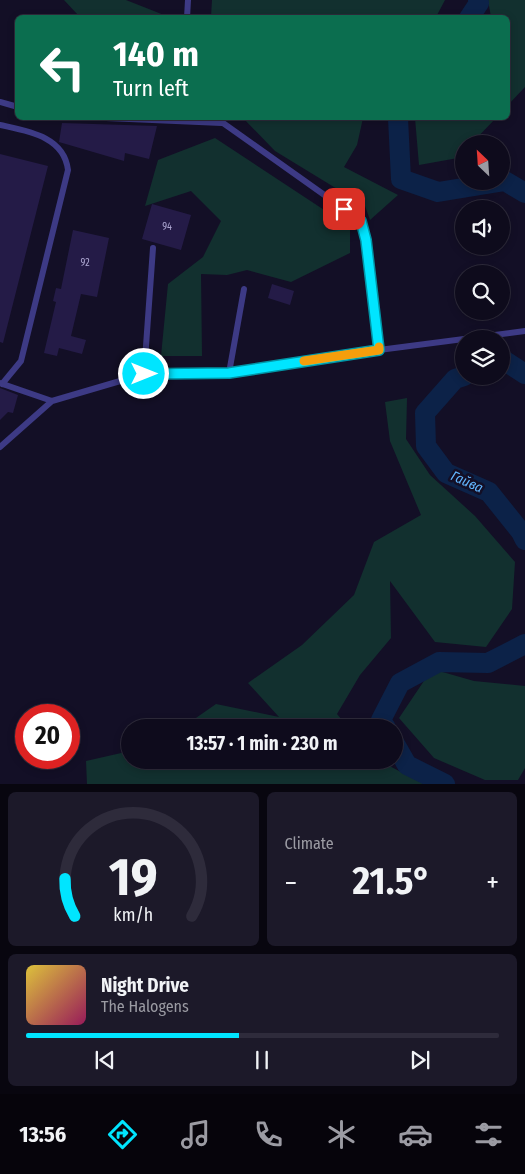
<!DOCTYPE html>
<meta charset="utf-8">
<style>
body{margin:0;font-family:"Fira Sans Condensed",sans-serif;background:#1c1929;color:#f1f3f6;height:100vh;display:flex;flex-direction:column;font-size:19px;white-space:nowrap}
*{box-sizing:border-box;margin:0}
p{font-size:16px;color:#9b9ba3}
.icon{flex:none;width:28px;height:28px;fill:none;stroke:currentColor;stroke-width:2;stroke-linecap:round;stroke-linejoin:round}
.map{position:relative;height:784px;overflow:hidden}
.panel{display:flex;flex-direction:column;gap:8px;padding:8px;background:#08060f;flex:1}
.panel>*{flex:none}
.banner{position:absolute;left:15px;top:15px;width:495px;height:105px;border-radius:8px;box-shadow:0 2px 8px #0003,0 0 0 1px #2e2b3b;background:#0b6e4f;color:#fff;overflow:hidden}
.needle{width:32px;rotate:335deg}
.tools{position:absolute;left:455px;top:135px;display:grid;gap:10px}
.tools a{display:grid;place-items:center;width:55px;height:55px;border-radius:50%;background:#0e0b1c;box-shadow:0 2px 8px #0003,0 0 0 1px #2e2b3b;font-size:25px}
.speed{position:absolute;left:15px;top:704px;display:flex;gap:10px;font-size:25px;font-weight:700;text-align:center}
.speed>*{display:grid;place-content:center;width:65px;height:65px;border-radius:50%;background:#0e0b1c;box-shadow:0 2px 8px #0003,0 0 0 1px #2e2b3b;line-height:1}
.speed .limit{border:8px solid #d22;background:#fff;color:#111}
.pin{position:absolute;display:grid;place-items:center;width:42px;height:42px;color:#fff;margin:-21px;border-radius:10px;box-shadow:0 2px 8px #0006}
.me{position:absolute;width:55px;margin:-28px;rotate:90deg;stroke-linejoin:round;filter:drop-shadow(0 0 4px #0008)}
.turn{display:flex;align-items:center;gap:18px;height:105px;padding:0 15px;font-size:22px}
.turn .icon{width:65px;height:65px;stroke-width:2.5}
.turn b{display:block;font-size:35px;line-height:42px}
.big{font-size:38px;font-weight:700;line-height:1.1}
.panel .widget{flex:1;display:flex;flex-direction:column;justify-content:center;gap:8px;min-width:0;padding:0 18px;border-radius:8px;background:#1c1929}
.panel .dial{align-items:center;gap:0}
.dial svg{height:130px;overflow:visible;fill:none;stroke:#2e2b3b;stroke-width:7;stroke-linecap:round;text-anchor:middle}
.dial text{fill:#f1f3f6;stroke:none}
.song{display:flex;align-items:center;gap:15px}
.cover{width:60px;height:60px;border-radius:8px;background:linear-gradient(135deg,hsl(50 70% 55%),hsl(330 70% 35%))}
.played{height:5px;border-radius:2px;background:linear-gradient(90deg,#00e5ff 45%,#2e2b3b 45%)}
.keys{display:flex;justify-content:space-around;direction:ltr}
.heat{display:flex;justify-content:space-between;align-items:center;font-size:28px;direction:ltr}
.panel .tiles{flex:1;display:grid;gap:8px;grid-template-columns:1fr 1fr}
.widget:last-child{grid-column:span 2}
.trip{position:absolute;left:121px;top:719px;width:282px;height:50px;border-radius:25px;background:#0e0b1c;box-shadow:0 2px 8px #0003,0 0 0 1px #2e2b3b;font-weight:700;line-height:50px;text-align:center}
.dock{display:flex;height:80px;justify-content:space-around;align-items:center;background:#06040b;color:#9b9ba3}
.dock .icon{width:35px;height:35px}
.dock .current{color:#00e5ff}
.dock b{font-size:22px;color:#f1f3f6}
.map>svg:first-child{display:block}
.green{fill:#12302f}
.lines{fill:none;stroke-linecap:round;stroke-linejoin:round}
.river{stroke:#0c2248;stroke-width:20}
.building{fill:#241b47}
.lane{stroke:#3d3a85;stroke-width:6}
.route-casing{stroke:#0095a6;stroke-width:12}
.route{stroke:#00e5ff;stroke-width:9}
.slow{stroke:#f59e0b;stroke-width:9}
.labels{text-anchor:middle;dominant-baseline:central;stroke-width:5;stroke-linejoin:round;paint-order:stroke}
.number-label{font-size:10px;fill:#aca6d1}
.water-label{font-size:14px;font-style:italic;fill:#62b6ff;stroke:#130f26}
</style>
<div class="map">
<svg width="525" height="784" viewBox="0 0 525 784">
<rect width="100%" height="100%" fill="#130f26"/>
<!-- green -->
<path class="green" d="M64,0H126L169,17H84L78,15Z
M212,0H445L436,17H211Z
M488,0H525V87L508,105V18L491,17Z
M243,118H363L357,145L344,167L398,195L370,220L365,206L275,151Z
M415,118H496L471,144H464V152L458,158L419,165Z
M215,138L350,227V253L291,282L247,270L227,275L201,274L202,356H161L168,284L203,257L221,221L191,191L145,206L158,160Z
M407,398L406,439L430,475L475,516L515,562L512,609L486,647L435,642L390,581L391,638L360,675L337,714L348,727H183L216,704L279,717L248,683L302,645L354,595L374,542L421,515L390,441L385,402Z
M432,669L474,681L525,686V768L518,780H485L434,758L399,718Z
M130,751V760H378L424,784H87L86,761Z"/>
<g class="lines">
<!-- river -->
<path class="river" d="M469,18L479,3L478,0
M398,118L401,179L438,192L505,181L525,193
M501,362L505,361L525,374
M464,376L455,379L425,413L426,446L446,473L489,492L521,532L525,540
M386,728L381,720L400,683L439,662L488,663L525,644
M395,744L407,765L445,784"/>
</g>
<!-- building -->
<path class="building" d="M62,123L157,126L149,159L125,153L124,161L59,142Z
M0,154L48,166L3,343L0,342Z
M152,204L191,215L181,250L142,239Z
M73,230L109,238L97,297L81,294L71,336L86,340L82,354L59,348L57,356L44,353L56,302L53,301L56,288L61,289Z
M272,284L294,291L290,305L268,298Z
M0,388L18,395L13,413L8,412L0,420Z"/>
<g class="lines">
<!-- lane -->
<path class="lane" d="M187,18L188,0
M0,102L18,107
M106,118L222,123
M216,118L361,221L366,240L379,350
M0,125C27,131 64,136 68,170L21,361L2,384
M229,373L244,289
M144,374L153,248
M0,383L52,401
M0,447L52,401L144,374L229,373L379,350L525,331"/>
</g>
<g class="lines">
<defs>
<path id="route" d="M144,374L229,373L379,350L366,240L361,221L344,209"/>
</defs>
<!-- route casing -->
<use href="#route" class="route-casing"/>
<!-- route -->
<use href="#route" class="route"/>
<!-- slow -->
<path class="slow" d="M304,361L379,350V347"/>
</g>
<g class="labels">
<!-- number labels -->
<g class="number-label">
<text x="167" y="227">94</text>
<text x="85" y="263">92</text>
</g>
<!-- water labels -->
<g class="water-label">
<text transform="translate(467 482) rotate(24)">Гайва</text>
</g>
</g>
</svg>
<div class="tools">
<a><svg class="needle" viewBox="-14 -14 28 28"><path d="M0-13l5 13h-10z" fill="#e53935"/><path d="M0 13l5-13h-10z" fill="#9b9ba3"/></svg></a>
<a><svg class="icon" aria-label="sound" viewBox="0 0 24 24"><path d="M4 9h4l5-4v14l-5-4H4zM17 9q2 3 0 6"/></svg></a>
<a><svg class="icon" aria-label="search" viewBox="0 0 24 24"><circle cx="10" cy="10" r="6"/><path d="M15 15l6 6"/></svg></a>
<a><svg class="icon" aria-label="layers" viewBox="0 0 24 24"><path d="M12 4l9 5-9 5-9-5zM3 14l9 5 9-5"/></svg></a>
</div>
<div class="speed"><div class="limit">20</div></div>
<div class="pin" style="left:344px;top:209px;background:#d93025"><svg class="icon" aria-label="arrive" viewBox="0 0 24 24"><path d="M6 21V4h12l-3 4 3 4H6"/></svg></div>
<svg class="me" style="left:144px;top:374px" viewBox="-20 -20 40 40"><circle r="17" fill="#00e5ff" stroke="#fff" stroke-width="3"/><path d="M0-11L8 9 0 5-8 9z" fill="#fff"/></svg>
<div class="trip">13:57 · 1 min · 230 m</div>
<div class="banner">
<div class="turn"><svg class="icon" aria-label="left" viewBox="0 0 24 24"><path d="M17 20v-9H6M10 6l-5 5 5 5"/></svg><div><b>140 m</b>Turn left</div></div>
</div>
</div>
<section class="panel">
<div class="tiles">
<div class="widget dial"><svg viewBox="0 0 100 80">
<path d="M14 69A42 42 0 1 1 86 69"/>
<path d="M14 69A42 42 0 0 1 8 46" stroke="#00e5ff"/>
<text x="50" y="56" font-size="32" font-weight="700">19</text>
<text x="50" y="72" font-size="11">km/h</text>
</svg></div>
<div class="widget"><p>Climate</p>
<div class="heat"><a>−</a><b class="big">21.5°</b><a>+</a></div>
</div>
<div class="widget">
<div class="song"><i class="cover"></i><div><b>Night Drive</b><p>The Halogens</p></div></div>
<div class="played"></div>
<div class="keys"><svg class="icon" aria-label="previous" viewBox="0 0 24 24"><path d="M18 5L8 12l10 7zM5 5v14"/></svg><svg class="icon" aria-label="pause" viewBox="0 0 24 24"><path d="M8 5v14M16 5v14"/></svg><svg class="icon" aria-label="next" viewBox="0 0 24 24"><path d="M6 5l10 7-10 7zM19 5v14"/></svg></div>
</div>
</div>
</section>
<nav class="dock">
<b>13:56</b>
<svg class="icon current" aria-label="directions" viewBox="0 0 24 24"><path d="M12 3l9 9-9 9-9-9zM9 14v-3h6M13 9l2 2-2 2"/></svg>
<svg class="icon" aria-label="music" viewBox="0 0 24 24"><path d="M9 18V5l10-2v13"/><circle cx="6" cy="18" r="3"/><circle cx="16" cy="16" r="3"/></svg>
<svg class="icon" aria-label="phone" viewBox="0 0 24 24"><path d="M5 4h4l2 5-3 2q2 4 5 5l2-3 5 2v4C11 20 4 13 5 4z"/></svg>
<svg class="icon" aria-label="climate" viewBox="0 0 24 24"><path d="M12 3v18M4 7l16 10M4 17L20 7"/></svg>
<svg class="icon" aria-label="car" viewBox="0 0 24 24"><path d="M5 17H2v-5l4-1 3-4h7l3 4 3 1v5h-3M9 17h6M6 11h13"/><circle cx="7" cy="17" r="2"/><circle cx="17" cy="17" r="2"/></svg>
<svg class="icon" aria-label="filters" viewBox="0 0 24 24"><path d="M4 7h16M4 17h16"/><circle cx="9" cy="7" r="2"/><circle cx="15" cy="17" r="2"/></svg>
</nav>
